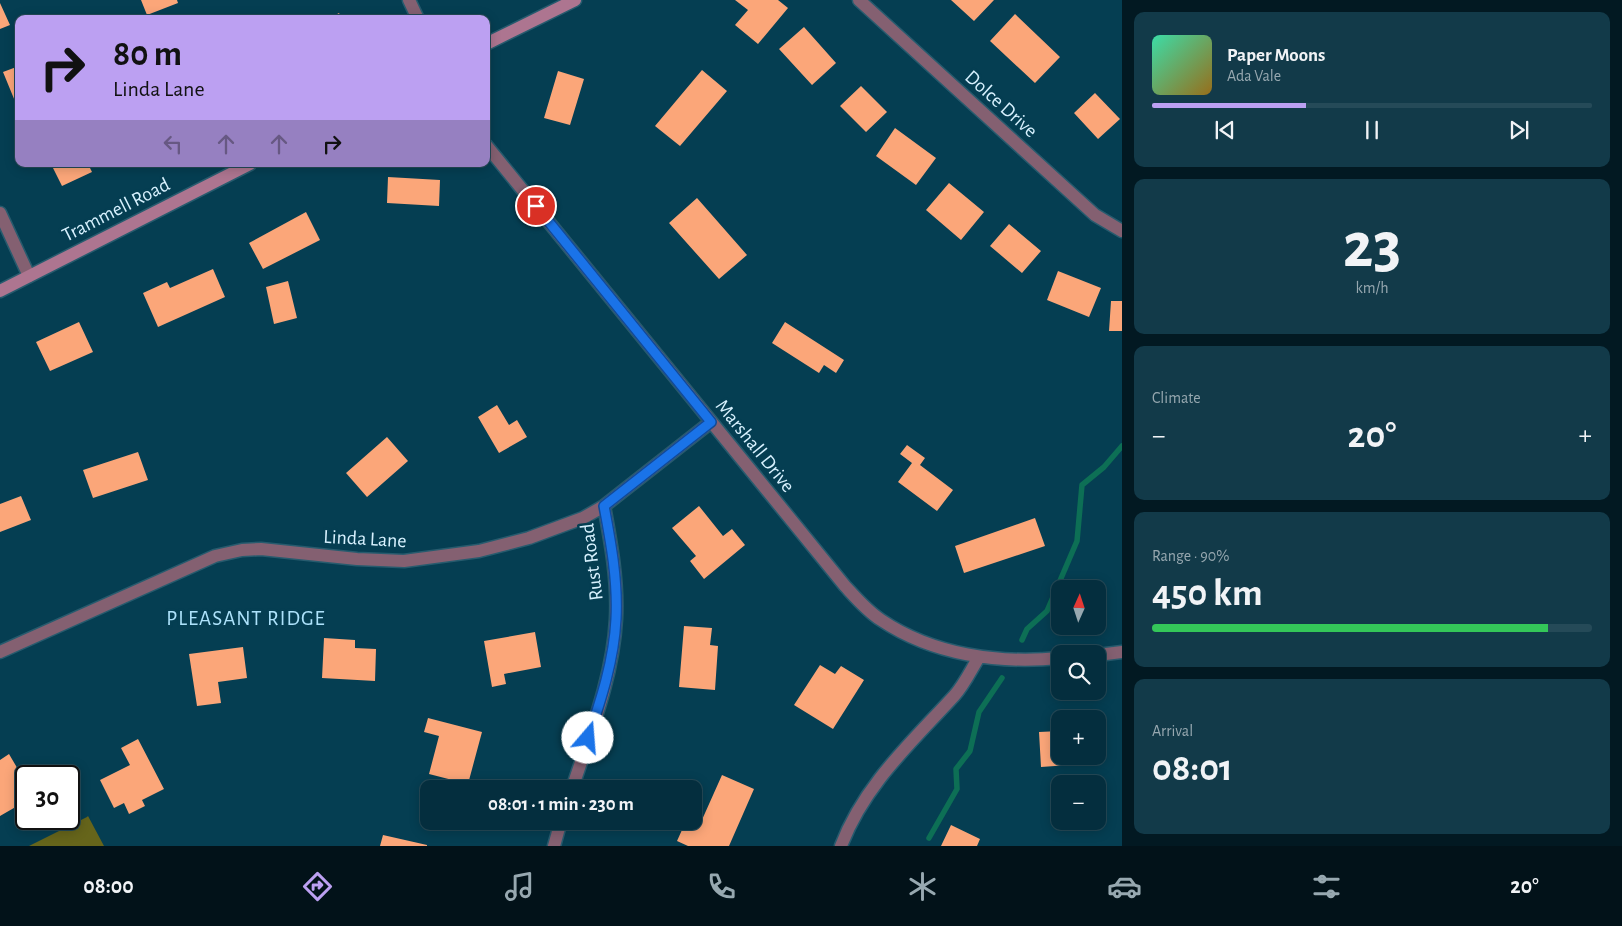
<!DOCTYPE html>
<meta charset="utf-8">
<style>
body{margin:0;font-family:"Alegreya Sans",sans-serif;background:#123a49;color:#f1f3f6;height:100vh;display:flex;flex-direction:column;font-size:19px;white-space:nowrap}
*{box-sizing:border-box;margin:0}
p{font-size:16px;color:#97a8b0}
.icon{flex:none;width:28px;height:28px;fill:none;stroke:currentColor;stroke-width:2;stroke-linecap:round;stroke-linejoin:round}
.map{position:relative;flex:1;overflow:hidden}
.panel{display:flex;flex-direction:column;gap:12px;padding:12px;background:#021922;width:500px}
.panel>*{flex:none}
.banner{position:absolute;left:15px;top:15px;width:475px;height:152px;border-radius:10px;box-shadow:0 2px 12px #0003,0 0 0 1px #254a58;background:#bca0f2;color:#111;overflow:hidden}
.needle{width:32px;rotate:3deg}
.controls{position:absolute;left:1051px;top:580px;display:grid;gap:10px}
.controls a{display:grid;place-items:center;width:55px;height:55px;border-radius:10px;background:#042e3e;box-shadow:0 2px 12px #0003,0 0 0 1px #254a58;font-size:25px}
.speed{position:absolute;left:15px;top:765px;display:flex;gap:10px;font-size:25px;font-weight:700;text-align:center}
.speed>*{display:grid;place-content:center;width:65px;height:65px;border-radius:50%;background:#042e3e;box-shadow:0 2px 12px #0003,0 0 0 1px #254a58;line-height:1}
.speed .limit{border:2px solid #111;border-radius:8px;background:#fff;color:#111}
.pin{position:absolute;display:grid;place-items:center;width:42px;height:42px;color:#fff;margin:-21px;border:2px solid #fff;border-radius:50%;box-shadow:0 1px 5px #0007}
.me{position:absolute;width:55px;margin:-28px;rotate:18deg;stroke-linejoin:round;filter:drop-shadow(0 0 4px #0008)}
.turn{display:flex;align-items:center;gap:18px;height:105px;padding:0 15px;font-size:22px}
.turn .icon{width:65px;height:65px;stroke-width:2.5}
.turn b{display:block;font-size:35px;line-height:42px}
.lanes{display:flex;align-items:center;height:48px;padding:0 15px;background:#0003;justify-content:center;gap:25px;direction:ltr}
.lanes .off{opacity:.35}
.big{font-size:38px;font-weight:700;line-height:1.1}
.panel .card{flex:1;display:flex;flex-direction:column;justify-content:center;gap:8px;min-width:0;padding:0 18px;border-radius:10px;background:#123a49}
.panel .dial{align-items:center;gap:0}
.dial b{font-size:65px;line-height:1}
.song{display:flex;align-items:center;gap:15px}
.cover{width:60px;height:60px;border-radius:8px;background:linear-gradient(135deg,hsl(160 70% 55%),hsl(40 70% 35%))}
.played{height:5px;border-radius:2px;background:linear-gradient(90deg,#bca0f2 35%,#254a58 35%)}
.keys{display:flex;justify-content:space-around;direction:ltr}
.heat{display:flex;justify-content:space-between;align-items:center;font-size:28px;direction:ltr}
.charge{height:8px;border-radius:4px;background:linear-gradient(90deg,#34c759 90%,#254a58 0)}
.trip{position:absolute;left:420px;top:780px;width:282px;height:50px;border-radius:10px;background:#042e3e;box-shadow:0 2px 12px #0003,0 0 0 1px #254a58;font-weight:700;line-height:50px;text-align:center}
.menu{display:flex;height:80px;justify-content:space-around;align-items:center;background:#021219;color:#97a8b0}
.menu .icon{width:35px;height:35px}
.menu .active{color:#bca0f2}
.menu b{font-size:22px;color:#f1f3f6}
main{display:flex;flex:1;min-height:0}
.map>svg:first-child{display:block}
.forest{fill:#66651b}
.lines{fill:none;stroke-linecap:round;stroke-linejoin:round}
.stream{stroke:#0d6f55;stroke-width:5.5}
.building{fill:#fba679}
.street-casing{stroke:#275b6e;stroke-width:15}
.secondary-casing{stroke:#275b6e;stroke-width:15}
.street{stroke:#846071;stroke-width:12}
.secondary{stroke:#ad7590;stroke-width:12}
.route-casing{stroke:#114b97;stroke-width:12}
.route{stroke:#1a73e8;stroke-width:9}
.labels{text-anchor:middle;dominant-baseline:central;stroke-width:5;stroke-linejoin:round;paint-order:stroke}
.street-label{font-size:20px;fill:#d7f1fe;stroke:#053e52}
.neighbourhood-label{font-size:21px;letter-spacing:1px;fill:#ade2fb;stroke:#053e52}
</style>
<main>
<div class="map">
<svg width="1122" height="846" viewBox="0 0 1122 846">
<rect width="100%" height="100%" fill="#053e52"/>
<!-- forest -->
<path class="forest" d="M88,816L104,846H29L87,817Z"/>
<g class="lines">
<!-- stream -->
<path class="stream" d="M1022,640L1027,629L1047,611L1077,541L1082,485L1104,467L1122,446
M929,838L957,789L956,769L970,751L979,712L1002,678"/>
</g>
<!-- building -->
<path class="building" d="M141,0H177L178,3L147,15Z
M735,0H778L788,8L758,44L735,25L748,10Z
M951,0H994L974,21Z
M0,3L10,25L0,29Z
M339,13L342,19H328Z
M324,14L326,19H315Z
M1015,14L1060,57L1035,83L990,41Z
M804,27L836,63L812,85L779,49Z
M19,66V111L3,72Z
M702,70L727,91L680,146L655,126Z
M558,71L584,79L570,125L544,118Z
M861,86L887,112L866,132L840,106Z
M1095,93L1120,119L1098,139L1074,113Z
M895,128L936,158L916,185L876,156Z
M51,164H88L92,172L62,186Z
M388,177L440,180L439,206L387,203Z
M949,183L984,212L961,240L926,210Z
M697,198L747,255L719,279L669,223Z
M306,212L320,240L263,269L249,243Z
M1009,224L1041,251L1022,273L990,246Z
M213,269L225,297L158,327L143,293L167,282L170,288Z
M1058,271L1101,288L1089,317L1047,300Z
M288,281L297,318L274,324L266,287Z
M1111,301H1122V331H1109Z
M79,322L93,352L50,371L36,342Z
M785,322L844,360L836,373L824,365L819,373L772,343Z
M497,405L509,425L517,420L527,437L499,453L478,417Z
M387,437L408,461L367,497L346,473Z
M907,445L925,458L920,465L953,490L937,511L898,482L912,463L900,454Z
M138,452L148,480L93,498L83,470Z
M21,496L31,520L0,532V504Z
M699,506L723,536L732,529L745,545L704,579L690,561L696,556L672,528Z
M1035,518L1045,546L964,573L955,546Z
M684,626L712,628L710,645L718,646L715,690L679,687Z
M535,632L541,667L504,674L506,684L492,687L484,641Z
M324,638L355,640V648L376,649L375,681L322,678Z
M243,647L247,678L218,682L221,703L197,706L189,654Z
M820,665L835,674L841,666L864,680L833,729L794,705Z
M428,718L482,732L468,784L429,774L439,736L424,732Z
M1060,731V756H1082L1083,764L1041,767L1039,732Z
M138,739L164,789L142,800L145,806L129,814L124,803L114,808L100,780L130,765L121,748Z
M9,754L26,783V801L0,816V760Z
M722,775L754,789L729,846H688L677,841L686,821H694V819L701,822Z
M951,825L980,839L977,846H941Z
M383,835L427,845V846H380Z"/>
<g class="lines">
<defs>
<path id="street" d="M409,0L418,19
M859,0L1095,215L1122,231
M486,145L845,586C856,598 867,611 881,620C933,655 999,664 1060,658
M0,213L29,276
M0,652L215,556L242,550L261,549L357,559L404,561L479,551L529,538L583,518L604,506L711,422
M1098,655L1122,652
M572,789C590,734 613,677 616,619C618,581 611,543 604,506
M554,846L561,821
M841,846C864,785 911,743 954,696C964,685 971,670 979,657"/>
<path id="secondary" d="M486,44L575,0
M0,291L250,164"/>
</defs>
<!-- street casing -->
<use href="#street" class="street-casing"/>
<!-- secondary casing -->
<use href="#secondary" class="secondary-casing"/>
<!-- street -->
<use href="#street" class="street"/>
<!-- secondary -->
<use href="#secondary" class="secondary"/>
</g>
<g class="lines">
<defs>
<path id="route" d="M536,206L711,422L604,506C611,543 618,581 616,619C614,660 601,700 588,738"/>
</defs>
<!-- route casing -->
<use href="#route" class="route-casing"/>
<!-- route -->
<use href="#route" class="route"/>
</g>
<g class="labels">
<!-- street labels -->
<g class="street-label">
<text transform="translate(1001 104) rotate(42)">Dolce Drive</text>
<text transform="translate(116 210) rotate(-27)">Trammell Road</text>
<text transform="translate(755 446) rotate(51)">Marshall Drive</text>
<text transform="translate(365 539) rotate(3)">Linda Lane</text>
<text transform="translate(592 562) rotate(-97)">Rust Road</text>
</g>
<!-- neighbourhood labels -->
<g class="neighbourhood-label">
<text x="246" y="618">PLEASANT RIDGE</text>
</g>
</g>
</svg>
<div class="controls">
<a><svg class="needle" viewBox="-14 -14 28 28"><path d="M0-13l5 13h-10z" fill="#e53935"/><path d="M0 13l5-13h-10z" fill="#97a8b0"/></svg></a>
<a><svg class="icon" aria-label="search" viewBox="0 0 24 24"><circle cx="10" cy="10" r="6"/><path d="M15 15l6 6"/></svg></a>
<a>+</a>
<a>−</a>
</div>
<div class="speed"><div class="limit">30</div></div>
<div class="pin" style="left:536px;top:206px;background:#d93025"><svg class="icon" aria-label="arrive" viewBox="0 0 24 24"><path d="M6 21V4h12l-3 4 3 4H6"/></svg></div>
<svg class="me" style="left:588px;top:738px" viewBox="-20 -20 40 40"><circle r="19" fill="#fff"/><path d="M0-13L10 11 0 6-10 11z" fill="#1a73e8"/></svg>
<div class="trip">08:01 · 1 min · 230 m</div>
<div class="banner">
<div class="turn"><svg class="icon" aria-label="right" viewBox="0 0 24 24"><path d="M7 20v-9h11M14 6l5 5-5 5"/></svg><div><b>80 m</b>Linda Lane</div></div>
<div class="lanes"><svg class="icon off" aria-label="left" viewBox="0 0 24 24"><path d="M17 20v-9H6M10 6l-5 5 5 5"/></svg><svg class="icon off" aria-label="ahead" viewBox="0 0 24 24"><path d="M12 20V5M6 11l6-6 6 6"/></svg><svg class="icon off" aria-label="ahead" viewBox="0 0 24 24"><path d="M12 20V5M6 11l6-6 6 6"/></svg><svg class="icon" aria-label="right" viewBox="0 0 24 24"><path d="M7 20v-9h11M14 6l5 5-5 5"/></svg></div>
</div>
</div>
<section class="panel">
<div class="card">
<div class="song"><i class="cover"></i><div><b>Paper Moons</b><p>Ada Vale</p></div></div>
<div class="played"></div>
<div class="keys"><svg class="icon" aria-label="previous" viewBox="0 0 24 24"><path d="M18 5L8 12l10 7zM5 5v14"/></svg><svg class="icon" aria-label="pause" viewBox="0 0 24 24"><path d="M8 5v14M16 5v14"/></svg><svg class="icon" aria-label="next" viewBox="0 0 24 24"><path d="M6 5l10 7-10 7zM19 5v14"/></svg></div>
</div>
<div class="card dial"><b>23</b><p>km/h</p></div>
<div class="card"><p>Climate</p>
<div class="heat"><a>−</a><b class="big">20°</b><a>+</a></div>
</div>
<div class="card"><p>Range · 90%</p><b class="big">450 km</b><div class="charge"></div></div>
<div class="card"><p>Arrival</p><b class="big">08:01</b></div>
</section>
</main>
<nav class="menu">
<b>08:00</b>
<svg class="icon active" aria-label="directions" viewBox="0 0 24 24"><path d="M12 3l9 9-9 9-9-9zM9 14v-3h6M13 9l2 2-2 2"/></svg>
<svg class="icon" aria-label="music" viewBox="0 0 24 24"><path d="M9 18V5l10-2v13"/><circle cx="6" cy="18" r="3"/><circle cx="16" cy="16" r="3"/></svg>
<svg class="icon" aria-label="phone" viewBox="0 0 24 24"><path d="M5 4h4l2 5-3 2q2 4 5 5l2-3 5 2v4C11 20 4 13 5 4z"/></svg>
<svg class="icon" aria-label="climate" viewBox="0 0 24 24"><path d="M12 3v18M4 7l16 10M4 17L20 7"/></svg>
<svg class="icon" aria-label="car" viewBox="0 0 24 24"><path d="M5 17H2v-5l4-1 3-4h7l3 4 3 1v5h-3M9 17h6M6 11h13"/><circle cx="7" cy="17" r="2"/><circle cx="17" cy="17" r="2"/></svg>
<svg class="icon" aria-label="filters" viewBox="0 0 24 24"><path d="M4 7h16M4 17h16"/><circle cx="9" cy="7" r="2"/><circle cx="15" cy="17" r="2"/></svg>
<b>20°</b>
</nav>
